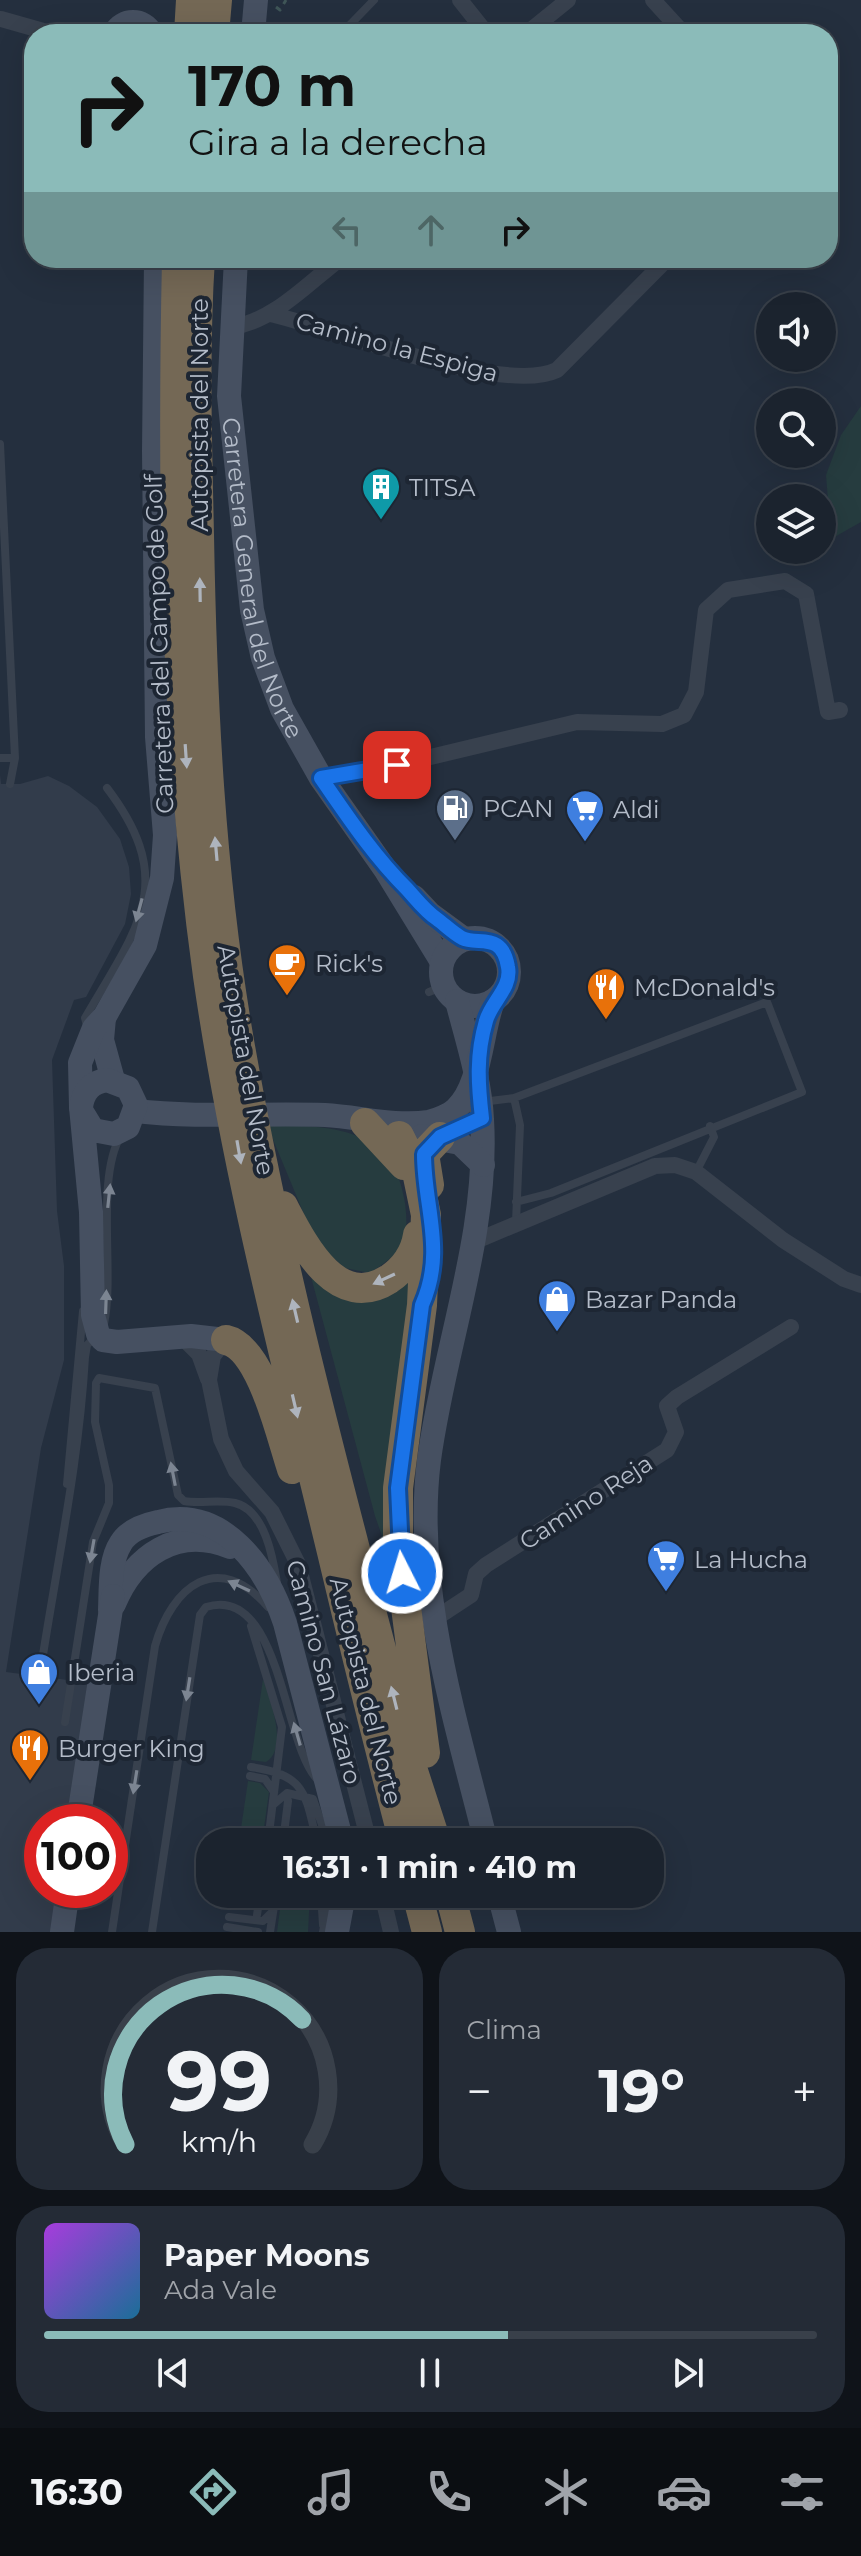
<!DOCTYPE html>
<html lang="es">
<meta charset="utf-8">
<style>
body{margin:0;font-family:Montserrat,sans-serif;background:#242b36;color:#f1f3f6;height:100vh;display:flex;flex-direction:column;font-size:30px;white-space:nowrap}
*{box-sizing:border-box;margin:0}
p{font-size:26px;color:#a0a4aa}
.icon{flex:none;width:44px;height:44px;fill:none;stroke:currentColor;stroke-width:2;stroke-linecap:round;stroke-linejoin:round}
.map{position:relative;height:1932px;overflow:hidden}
.details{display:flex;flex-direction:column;gap:16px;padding:16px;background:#0f1319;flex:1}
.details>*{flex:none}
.banner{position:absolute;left:24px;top:24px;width:814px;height:244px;border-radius:32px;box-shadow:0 8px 32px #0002,0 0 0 2px #39404a;background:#8bbbb9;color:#111;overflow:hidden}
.controls{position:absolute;left:756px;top:292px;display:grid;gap:16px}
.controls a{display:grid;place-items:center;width:80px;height:80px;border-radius:50%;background:#1b232e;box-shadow:0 8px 32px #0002,0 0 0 2px #39404a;font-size:40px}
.speed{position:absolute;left:24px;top:1804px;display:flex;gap:16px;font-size:40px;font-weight:700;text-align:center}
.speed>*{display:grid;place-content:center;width:104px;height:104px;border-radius:50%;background:#1b232e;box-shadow:0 8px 32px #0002,0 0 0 2px #39404a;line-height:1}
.speed .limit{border:12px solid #d22;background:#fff;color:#111}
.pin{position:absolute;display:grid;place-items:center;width:68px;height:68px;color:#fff;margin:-34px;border-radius:16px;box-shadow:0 4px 12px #0006}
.me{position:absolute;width:88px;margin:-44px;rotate:355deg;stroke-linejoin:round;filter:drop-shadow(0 0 6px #0008)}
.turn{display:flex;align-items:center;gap:28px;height:168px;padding:0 32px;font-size:36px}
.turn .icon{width:104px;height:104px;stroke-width:2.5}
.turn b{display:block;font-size:56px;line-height:68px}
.lanes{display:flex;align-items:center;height:76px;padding:0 32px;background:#0003;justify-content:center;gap:40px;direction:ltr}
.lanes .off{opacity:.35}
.big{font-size:60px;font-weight:700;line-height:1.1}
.details .widget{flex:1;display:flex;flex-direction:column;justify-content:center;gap:12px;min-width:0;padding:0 28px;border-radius:32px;background:#242b36}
.details .dial{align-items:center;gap:0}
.dial svg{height:208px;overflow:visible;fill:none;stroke:#39404a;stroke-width:7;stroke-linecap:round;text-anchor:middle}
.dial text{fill:#f1f3f6;stroke:none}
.song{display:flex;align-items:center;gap:24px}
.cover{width:96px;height:96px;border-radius:12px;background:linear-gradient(135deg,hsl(280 70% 55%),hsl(200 70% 35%))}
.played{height:8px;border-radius:4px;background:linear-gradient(90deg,#8bbbb9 60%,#39404a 60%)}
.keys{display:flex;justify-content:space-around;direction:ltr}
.heat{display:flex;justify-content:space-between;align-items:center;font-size:44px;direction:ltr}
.details .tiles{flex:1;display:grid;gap:16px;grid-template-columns:1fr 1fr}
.widget:last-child{grid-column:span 2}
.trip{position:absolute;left:196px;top:1828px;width:468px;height:80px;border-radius:32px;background:#1b232e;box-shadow:0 8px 32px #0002,0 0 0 2px #39404a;font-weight:700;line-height:80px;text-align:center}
.dock{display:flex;height:128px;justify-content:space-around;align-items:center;background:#0b0e12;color:#a0a4aa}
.dock .icon{width:56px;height:56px}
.dock .selected{color:#8bbbb9}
.dock b{font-size:36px;color:#f1f3f6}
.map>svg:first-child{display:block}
.airport{fill:#323c4b}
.green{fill:#263c3f}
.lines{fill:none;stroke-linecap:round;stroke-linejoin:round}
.path{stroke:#3f5557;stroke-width:3;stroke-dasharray:6 6;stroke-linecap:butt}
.lane{stroke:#38414e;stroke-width:8}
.street{stroke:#38414e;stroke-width:16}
.secondary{stroke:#465061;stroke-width:24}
.highway{stroke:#746855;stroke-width:30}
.oneway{fill:#aeb4bd}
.oneway2{fill:#7c8592}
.route-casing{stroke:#114b97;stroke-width:20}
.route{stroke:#1a73e8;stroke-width:14}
.labels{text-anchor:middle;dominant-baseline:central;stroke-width:8;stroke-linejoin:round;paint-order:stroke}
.street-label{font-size:24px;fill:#b4bcc9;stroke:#1d2633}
.poi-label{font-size:24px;fill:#b4bcc9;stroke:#1d2633;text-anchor:start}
</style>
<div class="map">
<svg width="861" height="1932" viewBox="0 0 861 1932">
<rect width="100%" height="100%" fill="#242f3e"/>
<!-- airport -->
<path class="airport" d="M0,775L1,784H20L48,776L69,786L97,807L120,839L129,867L131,894L125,924L86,997L74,1000L52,1060L57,1211L64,1266V1360L41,1448L6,1672L106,1685L86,1822H42V1890H75L69,1932H0Z"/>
<!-- green -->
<path class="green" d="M861,406V522L831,539L826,475L841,435Z
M267,1125C331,1126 394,1126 405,1203C410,1243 402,1252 370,1273L345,1268L316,1243Z
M414,1270L389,1556L375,1516L310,1273L339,1295Z
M263,1679C270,1699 289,1748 266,1762L251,1760Z
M248,1781L260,1783L269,1792L262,1842H239Z
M282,1894H310L308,1932H277Z"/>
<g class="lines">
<!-- path -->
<path class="path" d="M276,7L280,10L286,0"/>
<!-- lane -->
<path class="lane" d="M341,34L374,0
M0,444L15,758L10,784
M0,758H15
M429,992L444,986
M88,1029L85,1018C137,928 179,883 107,788
M514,1098L520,1125L516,1222
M482,1102L514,1098L767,1002L802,1092L551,1193L516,1202
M696,1172L714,1137L710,1126
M104,1324C115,1273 95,1179 121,1135
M67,1484L83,1311
M251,1626L282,1727L268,1842
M40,1674C56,1568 79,1464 85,1357L87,1345L97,1335
M65,1722L93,1542L109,1503V1485L95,1422L96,1383L99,1378L155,1388L178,1495L184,1501C201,1504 219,1499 235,1503C265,1510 273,1558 277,1583
M251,1767C306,1775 305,1793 317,1842
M250,1776L265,1779L274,1792
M274,1804L287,1793L313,1799L328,1842
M283,1842L288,1801
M321,1894L323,1925
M257,1915L260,1894
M229,1917L263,1921L273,1911
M227,1927L258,1932
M112,1932L155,1646C172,1586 218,1549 268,1607
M152,1932L200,1615L206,1607C282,1583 283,1750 319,1781
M270,1932L276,1894
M323,1932L330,1894"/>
<!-- street -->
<path class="street" d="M460,0L487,34
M653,0L684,34
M1,19L54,34
M526,34L568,0
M270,314C332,328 504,396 557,370L668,258
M232,327C274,321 308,283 341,258
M321,778L397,765L577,722L662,724L684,715L696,692L706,610L728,590L785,581L806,594L828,712L840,710
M471,1243L655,1166L675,1165L696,1172L783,1240L844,1279L861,1285
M182,1337L199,1354L208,1379
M226,1340L213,1356L209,1380L221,1439L236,1471L272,1512L298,1564L369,1842
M436,1618L471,1595L476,1574L486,1565L667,1450L676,1432L667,1406L677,1397L791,1327
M382,1894L391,1932"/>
<!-- secondary -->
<g class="secondary">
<path d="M114,34C124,18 142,18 152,34"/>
<path d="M253,34L256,0"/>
<path id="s1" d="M236,258L229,396L252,610L263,658L282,709L321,778L385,869L442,962"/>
<path d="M414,897L430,914L464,939"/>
<circle cx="475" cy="972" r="34"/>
<path d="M457,1001C467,1040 480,1079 482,1119C489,1234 444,1347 429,1460C413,1587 456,1721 486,1842"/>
<path d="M104,1018L102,1040L113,1080"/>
<path d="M81,1107L80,1063L94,1028L105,1016L145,945L162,878L165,835L157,737L154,451L156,258"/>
<path d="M135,1111C198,1118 262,1113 325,1115C360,1117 394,1127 429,1122C437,1120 450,1115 456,1109C481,1086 481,1033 493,1001"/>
<path d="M82,1112L93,1130L114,1134L128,1127L136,1105L128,1088L107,1080C91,1082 83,1092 81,1107L91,1212L93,1315L98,1334L103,1340L117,1342L191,1336L226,1340"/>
<path d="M422,1136L460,1143L483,1165"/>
<path d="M114,1604C134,1556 177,1525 230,1547"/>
<path d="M110,1610C111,1590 109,1561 121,1543C128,1531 144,1525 158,1522C224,1505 267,1569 285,1623L342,1842"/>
<path d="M78,1822L113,1596"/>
<path d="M499,1894L509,1932"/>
<path d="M62,1932L68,1890"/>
<path d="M337,1932L344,1894"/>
</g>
<!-- highway -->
<path class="highway" d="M189,34L191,0
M214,34L217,0
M177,258C172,497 175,738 208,976C236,1171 286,1361 332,1552C355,1649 379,1746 404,1842
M200,258C194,350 197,443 199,535C202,704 210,875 239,1041C282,1287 350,1527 412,1768L436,1842
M365,1123L404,1165
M399,1136L417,1172L426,1215L422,1305L398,1488V1546L425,1753
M429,1185L424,1154L440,1137
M283,1206C302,1242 336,1313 389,1279C405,1268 415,1254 418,1235
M226,1340C262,1348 281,1437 292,1469
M417,1894L427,1932
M450,1894L460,1932"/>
</g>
<!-- one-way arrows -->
<defs><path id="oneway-solid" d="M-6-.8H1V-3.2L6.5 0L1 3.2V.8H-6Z" transform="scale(2)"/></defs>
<g class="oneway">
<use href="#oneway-solid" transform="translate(200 590) rotate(-91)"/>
<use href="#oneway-solid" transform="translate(186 756) rotate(86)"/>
<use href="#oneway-solid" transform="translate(216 849) rotate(-95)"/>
<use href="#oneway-solid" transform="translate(239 1152) rotate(80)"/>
<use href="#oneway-solid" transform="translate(384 1279) rotate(155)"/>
<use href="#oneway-solid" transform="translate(295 1311) rotate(-103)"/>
<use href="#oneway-solid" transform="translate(295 1406) rotate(77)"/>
<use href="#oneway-solid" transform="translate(394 1698) rotate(-104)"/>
</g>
<g class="oneway2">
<use href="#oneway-solid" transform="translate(139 910) rotate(105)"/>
<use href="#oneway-solid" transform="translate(109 1196) rotate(-84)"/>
<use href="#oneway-solid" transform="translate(106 1302) rotate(-88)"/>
<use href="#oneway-solid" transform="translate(173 1474) rotate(-101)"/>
<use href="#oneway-solid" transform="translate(92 1551) rotate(100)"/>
<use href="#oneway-solid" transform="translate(239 1586) rotate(-155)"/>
<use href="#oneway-solid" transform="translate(188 1689) rotate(99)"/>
<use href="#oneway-solid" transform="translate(297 1734) rotate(-106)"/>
<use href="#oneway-solid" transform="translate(135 1782) rotate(99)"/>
</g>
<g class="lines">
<defs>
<path id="route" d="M397,765L321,778C348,817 373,855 407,889C417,900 425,911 437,919C445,925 453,933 462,938C478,946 502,931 508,967C512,988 491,1002 486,1021C476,1055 478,1084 482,1118L440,1137L424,1154C424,1207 446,1251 422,1305L398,1488L402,1573"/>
</defs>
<!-- route casing -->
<use href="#route" class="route-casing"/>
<!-- route -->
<use href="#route" class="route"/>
</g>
<!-- icons -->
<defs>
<symbol id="building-pin" viewBox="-11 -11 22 30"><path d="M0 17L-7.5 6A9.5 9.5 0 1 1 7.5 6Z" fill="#0f9aa8" stroke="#1d2633"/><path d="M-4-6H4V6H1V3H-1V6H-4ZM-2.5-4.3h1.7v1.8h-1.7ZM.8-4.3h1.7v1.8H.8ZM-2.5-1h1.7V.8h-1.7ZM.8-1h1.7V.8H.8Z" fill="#fff"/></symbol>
<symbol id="fuel-pin" viewBox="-11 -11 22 30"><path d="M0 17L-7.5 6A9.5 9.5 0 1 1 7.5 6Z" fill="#5c6f8a" stroke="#1d2633"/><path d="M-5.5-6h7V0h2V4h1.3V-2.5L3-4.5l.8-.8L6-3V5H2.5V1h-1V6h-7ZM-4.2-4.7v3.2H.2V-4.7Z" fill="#fff"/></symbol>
<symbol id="supermarket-pin" viewBox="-11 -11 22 30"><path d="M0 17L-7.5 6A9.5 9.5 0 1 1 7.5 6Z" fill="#3f7fe0" stroke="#1d2633"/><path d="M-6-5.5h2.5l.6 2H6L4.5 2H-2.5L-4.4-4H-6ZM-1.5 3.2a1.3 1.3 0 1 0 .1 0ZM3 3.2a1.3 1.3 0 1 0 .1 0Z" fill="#fff"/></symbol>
<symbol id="cafe-pin" viewBox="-11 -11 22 30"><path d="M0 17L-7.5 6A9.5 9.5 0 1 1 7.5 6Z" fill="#e8710a" stroke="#1d2633"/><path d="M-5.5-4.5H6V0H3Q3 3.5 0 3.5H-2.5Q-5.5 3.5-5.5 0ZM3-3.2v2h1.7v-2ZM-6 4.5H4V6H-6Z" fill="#fff"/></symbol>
<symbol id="restaurant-pin" viewBox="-11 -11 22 30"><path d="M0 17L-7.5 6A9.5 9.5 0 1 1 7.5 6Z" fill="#e8710a" stroke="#1d2633"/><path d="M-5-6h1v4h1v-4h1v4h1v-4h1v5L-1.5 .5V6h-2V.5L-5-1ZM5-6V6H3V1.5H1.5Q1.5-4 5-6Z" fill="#fff"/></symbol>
<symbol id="shop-pin" viewBox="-11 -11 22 30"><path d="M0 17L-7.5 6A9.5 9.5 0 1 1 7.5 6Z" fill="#3f7fe0" stroke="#1d2633"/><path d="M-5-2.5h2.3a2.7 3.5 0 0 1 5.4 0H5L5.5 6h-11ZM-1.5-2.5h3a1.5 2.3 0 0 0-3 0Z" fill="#fff"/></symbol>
</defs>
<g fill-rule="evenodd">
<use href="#building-pin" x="359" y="465" width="44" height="60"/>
<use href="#fuel-pin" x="433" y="786" width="44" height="60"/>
<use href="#supermarket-pin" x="563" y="787" width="44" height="60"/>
<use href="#cafe-pin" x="265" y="941" width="44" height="60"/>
<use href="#restaurant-pin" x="584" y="965" width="44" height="60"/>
<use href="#shop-pin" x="535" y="1277" width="44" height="60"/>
<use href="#supermarket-pin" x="644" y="1537" width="44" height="60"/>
<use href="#shop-pin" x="17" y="1650" width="44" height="60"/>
<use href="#restaurant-pin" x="8" y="1726" width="44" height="60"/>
</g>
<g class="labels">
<!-- street labels -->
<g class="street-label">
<text transform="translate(397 347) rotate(15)">Camino la Espiga</text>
<text transform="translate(199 415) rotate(-90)">Autopista del Norte</text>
<text stroke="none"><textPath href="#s1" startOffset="324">Carretera General del Norte</textPath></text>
<text transform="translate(159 644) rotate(-92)">Carretera del Campo de Golf</text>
<text transform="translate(246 1060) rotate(80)">Autopista del Norte</text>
<text transform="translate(586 1502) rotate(-33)">Camino Reja</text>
<text transform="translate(324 1672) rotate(75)">Camino San Lázaro</text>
<text transform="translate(366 1691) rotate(76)">Autopista del Norte</text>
</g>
<!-- poi labels -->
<g class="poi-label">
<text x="409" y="487">TITSA</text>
<text x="483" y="808">PCAN</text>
<text x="613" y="809">Aldi</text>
<text x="315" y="963">Rick's</text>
<text x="634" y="987">McDonald's</text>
<text x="585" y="1299">Bazar Panda</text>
<text x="694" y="1559">La Hucha</text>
<text x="67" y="1672">Iberia</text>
<text x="58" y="1748">Burger King</text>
</g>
</g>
</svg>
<div class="controls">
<a><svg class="icon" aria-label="sound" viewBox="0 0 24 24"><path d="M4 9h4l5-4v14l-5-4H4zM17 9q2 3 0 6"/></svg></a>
<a><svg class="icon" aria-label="search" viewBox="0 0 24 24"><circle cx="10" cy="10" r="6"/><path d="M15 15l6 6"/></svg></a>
<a><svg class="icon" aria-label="layers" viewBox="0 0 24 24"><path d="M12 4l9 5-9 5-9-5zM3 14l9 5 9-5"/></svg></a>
</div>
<div class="speed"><div class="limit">100</div></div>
<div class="pin" style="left:397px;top:765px;background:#d93025"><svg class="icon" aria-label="arrive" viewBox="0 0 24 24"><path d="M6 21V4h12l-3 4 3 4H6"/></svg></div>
<svg class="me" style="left:402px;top:1573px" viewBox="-20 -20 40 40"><circle r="17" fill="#1a73e8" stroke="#fff" stroke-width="3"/><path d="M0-11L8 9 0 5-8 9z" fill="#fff"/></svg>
<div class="trip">16:31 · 1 min · 410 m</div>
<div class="banner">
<div class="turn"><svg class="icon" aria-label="right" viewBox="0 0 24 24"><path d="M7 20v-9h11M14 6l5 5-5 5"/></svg><div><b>170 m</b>Gira a la derecha</div></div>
<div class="lanes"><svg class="icon off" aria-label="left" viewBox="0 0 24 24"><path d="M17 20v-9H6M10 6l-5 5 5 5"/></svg><svg class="icon off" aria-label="ahead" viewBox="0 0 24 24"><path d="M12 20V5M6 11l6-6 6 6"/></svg><svg class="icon" aria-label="right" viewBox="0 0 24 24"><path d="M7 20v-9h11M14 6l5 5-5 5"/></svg></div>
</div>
</div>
<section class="details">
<div class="tiles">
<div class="widget dial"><svg viewBox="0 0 100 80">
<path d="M14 69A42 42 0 1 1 86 69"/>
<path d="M14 69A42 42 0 0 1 82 21" stroke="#8bbbb9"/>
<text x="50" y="56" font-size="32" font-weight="700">99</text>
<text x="50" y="72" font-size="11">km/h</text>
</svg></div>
<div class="widget"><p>Clima</p>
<div class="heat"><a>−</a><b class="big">19°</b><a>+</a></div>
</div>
<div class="widget">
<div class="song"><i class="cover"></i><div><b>Paper Moons</b><p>Ada Vale</p></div></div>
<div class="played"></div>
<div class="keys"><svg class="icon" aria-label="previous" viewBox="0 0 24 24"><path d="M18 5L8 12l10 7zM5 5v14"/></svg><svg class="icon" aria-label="pause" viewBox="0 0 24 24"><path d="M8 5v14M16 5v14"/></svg><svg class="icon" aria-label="next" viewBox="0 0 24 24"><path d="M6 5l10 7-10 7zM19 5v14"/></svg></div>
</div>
</div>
</section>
<nav class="dock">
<b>16:30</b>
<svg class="icon selected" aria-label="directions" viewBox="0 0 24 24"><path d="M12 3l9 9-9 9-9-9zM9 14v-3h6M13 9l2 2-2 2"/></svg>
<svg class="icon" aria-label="music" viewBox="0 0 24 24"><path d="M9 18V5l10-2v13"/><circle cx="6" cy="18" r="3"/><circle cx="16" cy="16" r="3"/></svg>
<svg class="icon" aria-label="phone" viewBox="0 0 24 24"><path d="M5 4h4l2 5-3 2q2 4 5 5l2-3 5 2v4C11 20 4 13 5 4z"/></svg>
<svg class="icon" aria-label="climate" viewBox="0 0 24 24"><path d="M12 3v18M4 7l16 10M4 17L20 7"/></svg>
<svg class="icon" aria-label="car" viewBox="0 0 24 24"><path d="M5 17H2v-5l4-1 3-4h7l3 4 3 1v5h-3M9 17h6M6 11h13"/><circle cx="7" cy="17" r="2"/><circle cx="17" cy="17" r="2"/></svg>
<svg class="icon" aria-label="filters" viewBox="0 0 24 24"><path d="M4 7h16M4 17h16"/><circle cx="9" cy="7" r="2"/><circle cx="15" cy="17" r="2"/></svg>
</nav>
